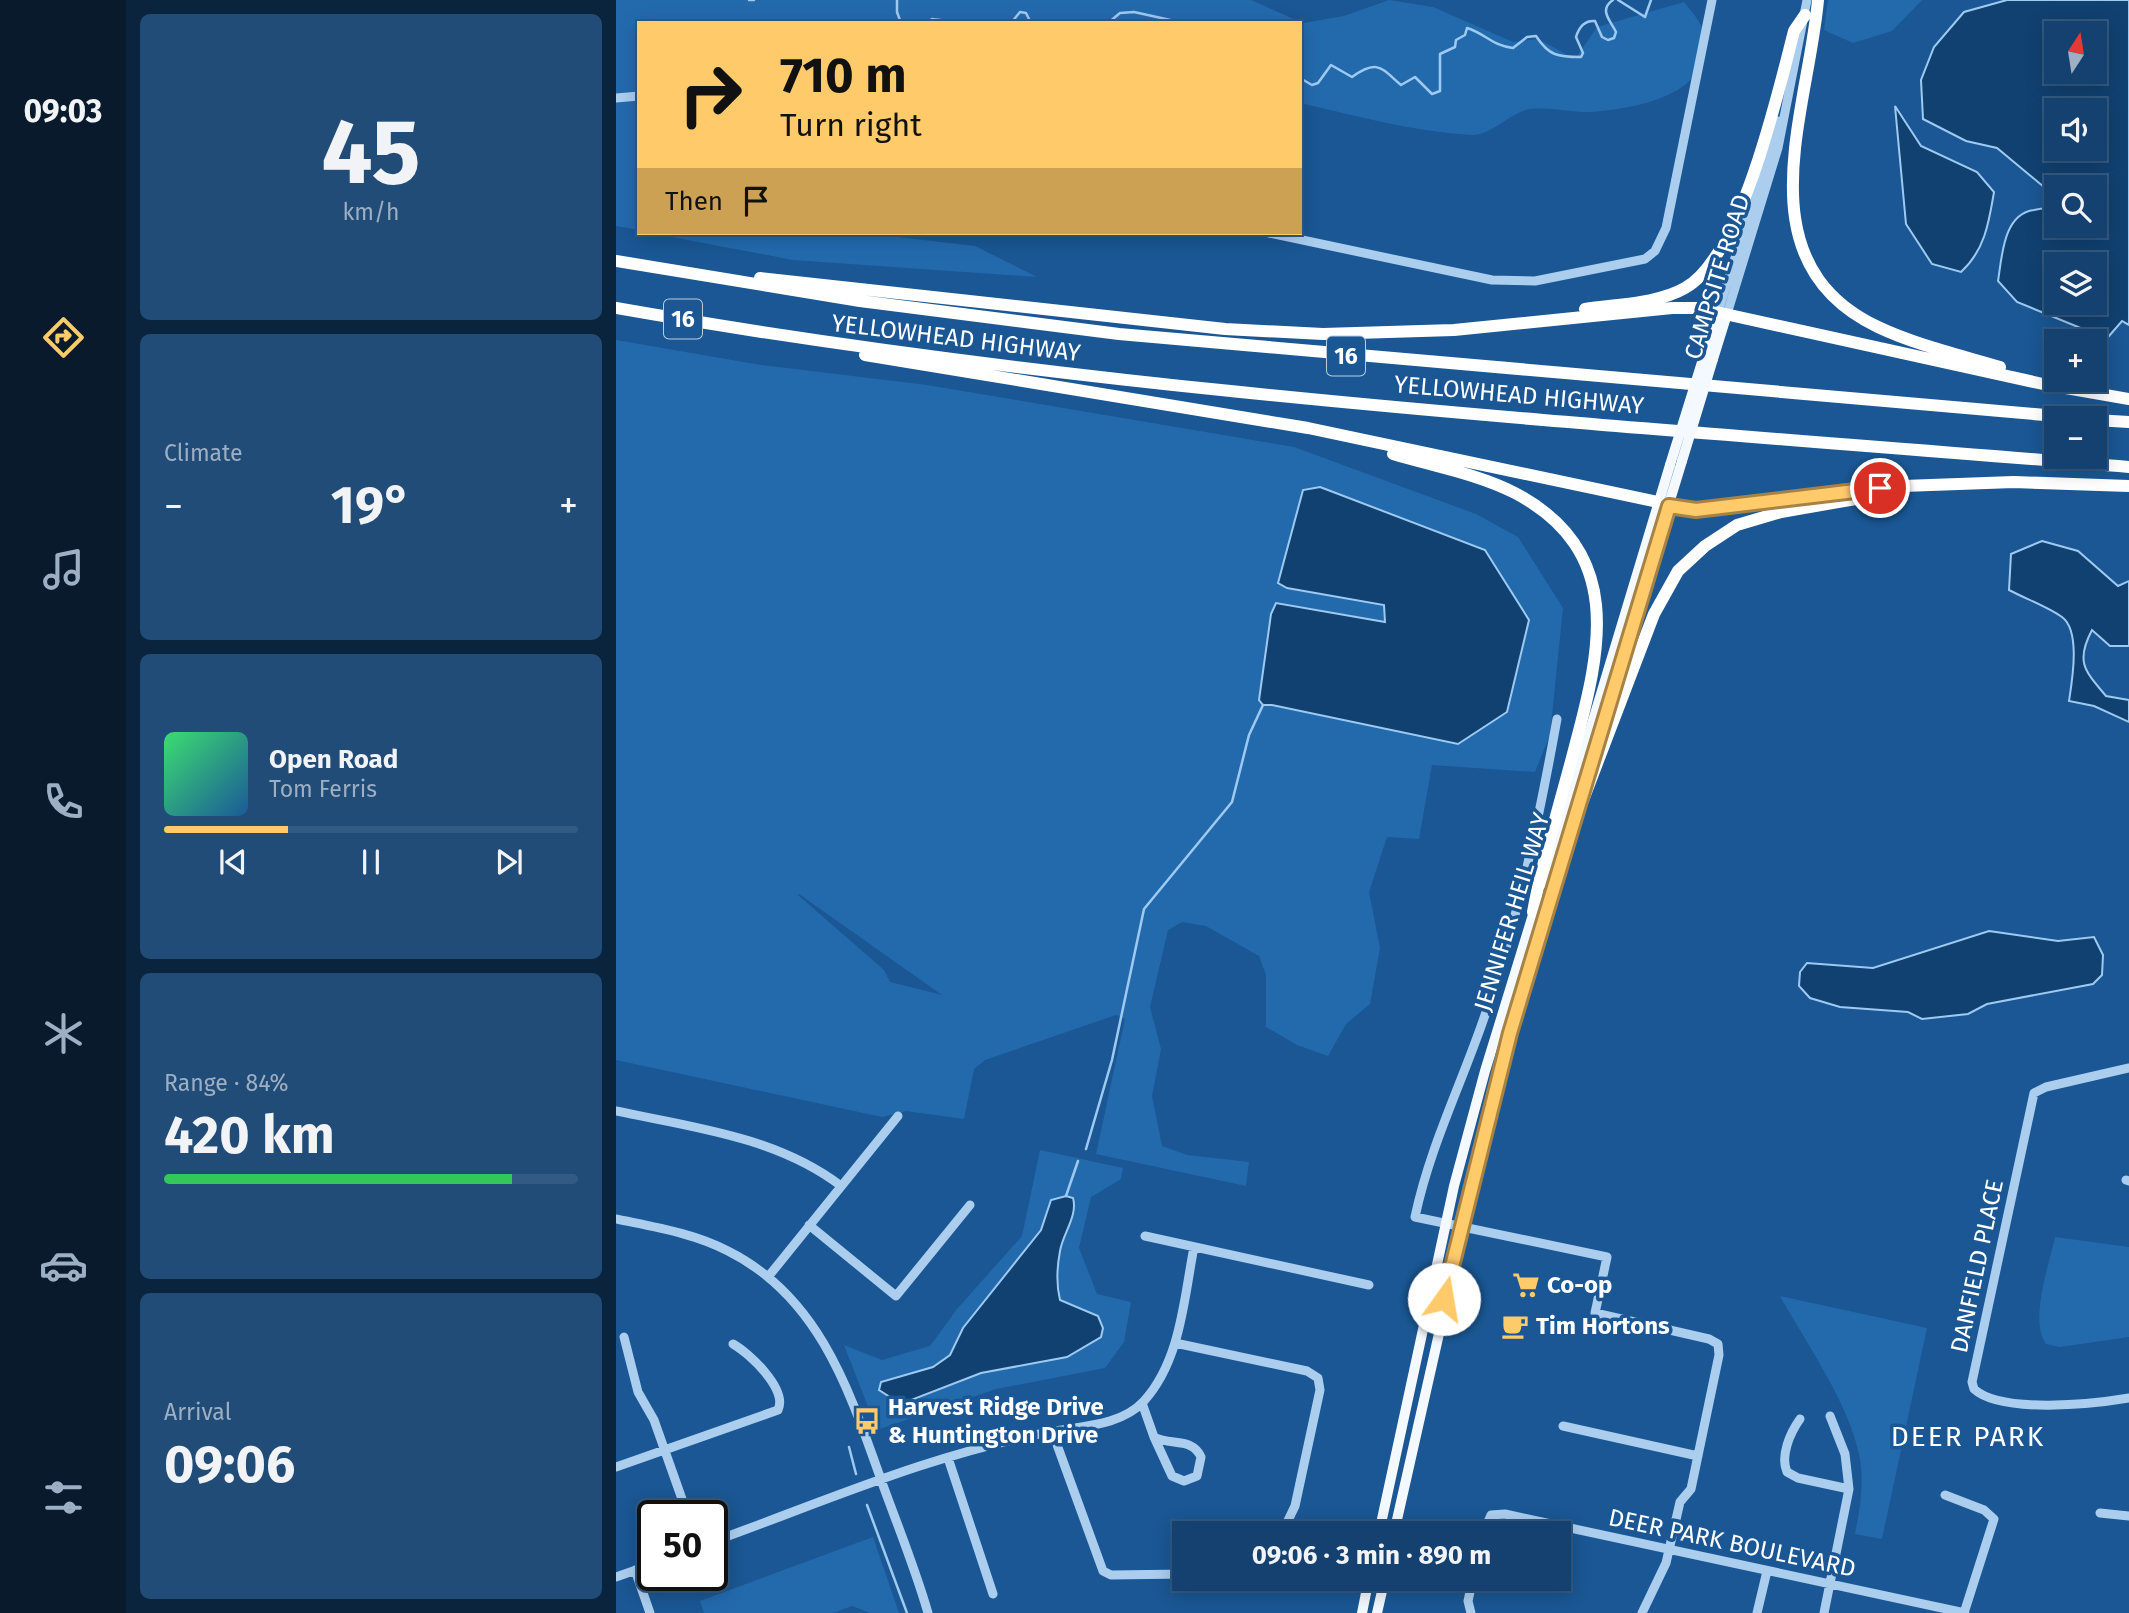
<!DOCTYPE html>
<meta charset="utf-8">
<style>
body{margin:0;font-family:"Fira Sans",sans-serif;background:#214c77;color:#f1f3f6;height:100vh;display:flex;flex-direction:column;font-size:26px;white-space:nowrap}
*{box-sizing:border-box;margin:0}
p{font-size:23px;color:#9dafc3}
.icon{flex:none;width:38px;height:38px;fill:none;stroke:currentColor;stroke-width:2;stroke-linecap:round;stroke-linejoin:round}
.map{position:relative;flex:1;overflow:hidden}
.panel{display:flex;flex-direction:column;gap:14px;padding:14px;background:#0b243d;width:490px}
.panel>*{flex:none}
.hud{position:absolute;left:21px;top:21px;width:665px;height:214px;border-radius:0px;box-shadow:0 4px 18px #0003,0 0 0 2px #335a82;background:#ffca6a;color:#111;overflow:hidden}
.needle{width:46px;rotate:12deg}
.controls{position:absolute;left:1428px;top:21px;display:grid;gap:14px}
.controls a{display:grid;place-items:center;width:63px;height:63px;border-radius:0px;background:#14416f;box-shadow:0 4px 18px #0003,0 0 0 2px #335a82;font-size:35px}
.speed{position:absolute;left:21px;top:1500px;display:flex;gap:14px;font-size:35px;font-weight:700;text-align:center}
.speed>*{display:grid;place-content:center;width:91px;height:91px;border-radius:50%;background:#14416f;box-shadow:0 4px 18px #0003,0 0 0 2px #335a82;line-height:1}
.speed .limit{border:4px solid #111;border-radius:10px;background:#fff;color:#111}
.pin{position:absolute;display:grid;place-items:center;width:60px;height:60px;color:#fff;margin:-30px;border:4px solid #fff;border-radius:50%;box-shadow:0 2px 7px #0007}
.me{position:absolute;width:77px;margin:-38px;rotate:13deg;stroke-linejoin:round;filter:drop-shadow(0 0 5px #0008)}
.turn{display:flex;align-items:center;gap:24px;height:147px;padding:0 28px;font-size:32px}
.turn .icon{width:91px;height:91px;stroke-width:2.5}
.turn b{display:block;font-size:49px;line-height:60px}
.then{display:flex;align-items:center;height:66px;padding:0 28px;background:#0003;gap:14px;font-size:26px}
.big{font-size:52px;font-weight:700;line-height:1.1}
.panel .card{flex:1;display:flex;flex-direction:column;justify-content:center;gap:10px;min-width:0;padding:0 24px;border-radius:10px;background:#214c77}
.panel .dial{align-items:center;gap:0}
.dial b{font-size:91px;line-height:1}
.song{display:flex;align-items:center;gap:21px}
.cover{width:84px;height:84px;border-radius:10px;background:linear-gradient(135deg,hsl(140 70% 55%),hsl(210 70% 35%))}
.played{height:7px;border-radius:4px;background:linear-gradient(90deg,#ffca6a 30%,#335a82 30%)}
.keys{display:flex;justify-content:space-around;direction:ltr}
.heat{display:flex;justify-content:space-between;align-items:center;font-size:38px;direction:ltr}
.charge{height:10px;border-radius:5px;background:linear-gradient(90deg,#34c759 84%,#335a82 0)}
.trip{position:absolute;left:556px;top:1521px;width:399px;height:70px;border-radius:0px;background:#14416f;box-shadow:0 4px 18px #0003,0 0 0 2px #335a82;font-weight:700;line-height:70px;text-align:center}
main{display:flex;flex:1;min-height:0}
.tab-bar{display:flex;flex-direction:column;width:126px;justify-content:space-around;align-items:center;background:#081a2c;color:#9dafc3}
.tab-bar .icon{width:49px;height:49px}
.tab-bar .selected{color:#ffca6a}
.tab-bar b{font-size:32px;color:#f1f3f6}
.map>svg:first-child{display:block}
.green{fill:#236aad;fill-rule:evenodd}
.water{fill:#114171;stroke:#9ecaf2;stroke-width:2;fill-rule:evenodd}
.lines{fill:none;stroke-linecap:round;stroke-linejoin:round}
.stream{stroke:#9ecaf2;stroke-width:2.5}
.minor{stroke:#abceef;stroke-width:9}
.major{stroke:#f4f9ff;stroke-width:10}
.highway{stroke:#fff;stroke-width:12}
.major-bridge{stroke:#f4f9ff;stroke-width:10}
.route-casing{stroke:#a68345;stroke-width:18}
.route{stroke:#ffca6a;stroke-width:12}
.labels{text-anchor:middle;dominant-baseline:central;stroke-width:7;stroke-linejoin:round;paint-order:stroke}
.shield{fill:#1a5794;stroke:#bacddf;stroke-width:2}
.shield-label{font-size:23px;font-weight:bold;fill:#fff}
.street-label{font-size:24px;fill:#fff;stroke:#1a5794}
.poi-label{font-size:24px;font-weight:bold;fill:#fff;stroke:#1a5794;text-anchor:start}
.quarter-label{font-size:28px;letter-spacing:2px;fill:#fff;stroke:#1a5794}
</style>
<main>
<nav class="tab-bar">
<b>09:03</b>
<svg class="icon selected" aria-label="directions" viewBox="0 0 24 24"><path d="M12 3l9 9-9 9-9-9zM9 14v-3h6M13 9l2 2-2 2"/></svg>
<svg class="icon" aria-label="music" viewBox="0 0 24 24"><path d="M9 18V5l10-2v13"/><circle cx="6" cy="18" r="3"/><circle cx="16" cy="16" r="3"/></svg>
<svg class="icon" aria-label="phone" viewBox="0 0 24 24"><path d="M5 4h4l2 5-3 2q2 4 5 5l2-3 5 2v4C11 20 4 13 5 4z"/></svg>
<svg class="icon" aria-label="climate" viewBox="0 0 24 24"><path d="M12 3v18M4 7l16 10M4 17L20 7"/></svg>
<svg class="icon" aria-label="car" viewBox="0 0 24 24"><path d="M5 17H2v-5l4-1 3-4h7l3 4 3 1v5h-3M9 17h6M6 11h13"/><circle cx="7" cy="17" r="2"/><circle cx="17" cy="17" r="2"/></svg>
<svg class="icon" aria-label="filters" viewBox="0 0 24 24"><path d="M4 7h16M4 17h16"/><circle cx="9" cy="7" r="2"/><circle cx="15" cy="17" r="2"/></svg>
</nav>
<section class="panel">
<div class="card dial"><b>45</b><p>km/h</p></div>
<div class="card"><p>Climate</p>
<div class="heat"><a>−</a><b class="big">19°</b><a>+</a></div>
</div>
<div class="card">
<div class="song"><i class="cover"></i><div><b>Open Road</b><p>Tom Ferris</p></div></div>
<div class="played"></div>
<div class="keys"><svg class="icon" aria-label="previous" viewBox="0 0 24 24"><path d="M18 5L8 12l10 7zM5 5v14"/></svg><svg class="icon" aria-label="pause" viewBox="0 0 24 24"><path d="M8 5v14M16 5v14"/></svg><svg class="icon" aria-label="next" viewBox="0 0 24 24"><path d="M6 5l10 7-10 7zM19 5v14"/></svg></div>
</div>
<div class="card"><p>Range · 84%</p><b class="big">420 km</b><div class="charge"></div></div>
<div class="card"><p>Arrival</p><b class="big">09:06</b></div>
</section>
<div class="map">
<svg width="1513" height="1613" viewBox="0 0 1513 1613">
<rect width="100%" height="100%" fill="#1a5794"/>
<!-- green -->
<path class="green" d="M0,0H635L687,23L728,16L773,0L817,7L897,42L922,39L959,59L981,27L1068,2C1074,10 1084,20 1086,29C1104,94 1024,107 978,112C957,113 935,107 914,109C895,112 876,135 856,135C798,132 741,116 684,103V23H23V230L0,226Z
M1212,0H1306L1276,31L1237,43L1208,30Z
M35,233H248L359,246L421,277L177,260Z
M0,340L145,365L311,385L678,447L860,514L902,537L947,608L934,735L919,772L816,765L803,839L771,837L753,892L764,948L754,1004L730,1024L712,1056L681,1045L650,1027V975L643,956L590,926L566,922L552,930L534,1007L545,1049L536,1096L546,1146L571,1155L633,1162L630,1186L480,1154L509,1019L500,1015L369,1060L358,1069L348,1119L290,1111L266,1117L0,1060ZM672,588L913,620L647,705L643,700L655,614L660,603L754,622L768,623V605ZM182,895L183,894L326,995L274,982L268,970Z
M424,1150L507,1168L505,1179L475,1197L463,1248L481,1294L515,1302L508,1342L489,1368L380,1389L261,1430L228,1345L266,1360L314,1346L341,1309L406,1236Z
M1439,1237L1513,1247V1337L1444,1347L1430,1344C1413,1321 1433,1265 1439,1237Z
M1164,1296L1311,1328L1266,1539L1239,1534C1244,1509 1248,1485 1244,1459C1235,1406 1190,1343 1164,1296Z
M257,1537L283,1613H254L236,1606L217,1613H88L84,1601Z"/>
<!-- water -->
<path class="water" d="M1391,0H1513V325L1506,321L1493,336L1467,329L1401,302L1382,281C1386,257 1387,214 1418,210C1426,208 1433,207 1440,210V226H1479V187H1440V197L1381,148L1350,141L1307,119L1305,80L1318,47L1348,12ZM1440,33H1479V72H1440ZM1440,110H1479V149H1440ZM1440,264H1479V303H1440Z
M1279,106L1305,146L1361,172L1378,192C1373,222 1369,250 1345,272L1316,264L1290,224Z
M704,487L869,550L913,620L891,712L842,744L656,705H647L643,700L655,614L660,603L769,622L768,605L671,588L662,583L687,490Z
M1426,541L1462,551L1502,586L1513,581V646H1494L1476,630C1459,662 1469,671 1490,696L1513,700V722L1478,706L1453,701C1456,681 1465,631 1446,617C1430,606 1410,599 1393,590L1395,554Z
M1373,931L1442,941L1478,937L1487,955L1486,975L1477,984L1371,1004L1352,1014L1306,1019L1292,1012L1224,1007L1194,998L1183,986L1184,972L1191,963L1257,968Z
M450,1196L457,1198C462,1216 447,1233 444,1251C441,1267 440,1284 444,1300L482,1316L487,1328L485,1337L451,1357L365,1373L285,1404L263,1390L265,1382L317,1367L334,1355L347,1328L425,1230L435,1200Z"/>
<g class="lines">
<!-- stream -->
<path class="stream" d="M133,0H138
M281,0V12L285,23
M1002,0L1029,17L1035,0
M309,23L316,19L349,23
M395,23L404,12L410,13L415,23
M492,23L504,13L518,12L568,23
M684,78L696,85L702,83L715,65L736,77C762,58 766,69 785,85L799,77L816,94L824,91V54L839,47L840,40L849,35L851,28C870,34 877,46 897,48L911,37L920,36C933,56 942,57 965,57L967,53L960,37C963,27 968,20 979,21L986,37L992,40L998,38L1000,32C995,21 982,10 997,0
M470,1149L496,1060L528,909L616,802L633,735L647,705
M450,1196L462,1161
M233,1447L240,1474
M251,1505L291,1613"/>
<!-- minor -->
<path class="minor" d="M0,98L23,96
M653,233L876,280L919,281L1029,259L1039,251L1050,228L1096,0
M1102,312L1162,121
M1111,314L1162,148L1191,0
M941,719C923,819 902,919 869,1015C846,1083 814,1146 799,1217L991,1257L979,1313L1093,1339L1102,1344L1103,1355L1075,1489L1064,1502L1050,1563L1026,1613
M1513,1068L1430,1087L1418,1093L1356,1382L1358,1389C1385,1414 1478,1404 1513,1398
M0,1111C76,1127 161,1137 225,1186
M1510,1180L1513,1181
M0,1219C38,1227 77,1233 112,1251C206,1298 235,1396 268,1488C283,1529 300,1571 312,1613
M193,1225L280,1296L354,1205
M529,1236L753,1285
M152,1277L282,1116
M8,1337L22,1392L38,1420L72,1516
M559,1343L691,1371L702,1378L704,1390L679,1506L666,1533
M526,1403L538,1437
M1184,1419C1174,1433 1164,1456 1171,1472L1182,1478L1233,1489
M947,1426L1082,1456
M436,1431L487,1571L495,1575L569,1574
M538,1437C555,1446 576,1437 585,1457L581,1476L568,1481L556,1476Z
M332,1458L377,1594
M0,1467L162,1410C172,1389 133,1353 117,1344
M1329,1495L1368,1510L1378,1519L1348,1613
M1484,1513L1513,1516
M867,1533L875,1515L889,1514L1349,1613
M96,1542C207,1502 318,1453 434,1432C465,1426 505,1426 528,1401C565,1360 568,1298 578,1247
M19,1570L34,1613
M0,1577L37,1564
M855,1613L852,1601L857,1578
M1141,1613L1151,1571
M1208,1613L1233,1489L1229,1454L1214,1416"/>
<!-- major -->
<path class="major" d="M1087,359L1102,312
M1097,359L1111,314
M965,791L1066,461
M928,883L1054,465
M763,1533L838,1186L869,1071L920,905
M778,1533L873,1112L952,837
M746,1613L753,1578
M761,1613L769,1578"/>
<!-- highway -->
<path class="highway" d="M1202,0C1192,113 1125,262 1262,327C1300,345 1344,355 1384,367
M0,261L244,301L503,334L1463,418
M144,278L609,329L707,334L838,330L1056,308H1082L1427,384L1513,399
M0,308C500,396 1008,425 1513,467
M969,309C1000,304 1041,304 1069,288C1125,257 1162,93 1178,31L1189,15
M249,355L692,428L1080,510L1287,486L1398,482L1513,486
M1479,420L1513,422
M777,454C817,466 862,474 899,493C1009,551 985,649 959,746C945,801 927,856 917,912
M951,842L1038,614L1062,571L1089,546L1121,525L1165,512L1257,496"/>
<!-- major-bridge -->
<path class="major-bridge" d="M1066,461L1097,359
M1054,465L1087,359"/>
</g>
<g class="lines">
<defs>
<path id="route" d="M828,1299L894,1033L1053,506L1080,510L1264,488"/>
</defs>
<!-- route casing -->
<use href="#route" class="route-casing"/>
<!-- route -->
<use href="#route" class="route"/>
</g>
<!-- icons -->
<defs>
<symbol id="supermarket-bare" viewBox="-9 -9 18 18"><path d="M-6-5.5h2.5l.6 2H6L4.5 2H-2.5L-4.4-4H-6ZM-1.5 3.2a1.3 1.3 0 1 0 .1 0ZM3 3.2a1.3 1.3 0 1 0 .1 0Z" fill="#ffca6a" stroke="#1a5794" stroke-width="2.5" paint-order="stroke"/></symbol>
<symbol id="cafe-bare" viewBox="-9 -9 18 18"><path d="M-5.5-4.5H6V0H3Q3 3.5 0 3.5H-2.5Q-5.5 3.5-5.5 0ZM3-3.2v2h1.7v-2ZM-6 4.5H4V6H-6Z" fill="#ffca6a" stroke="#1a5794" stroke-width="2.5" paint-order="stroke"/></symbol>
<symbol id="bus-bare" viewBox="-9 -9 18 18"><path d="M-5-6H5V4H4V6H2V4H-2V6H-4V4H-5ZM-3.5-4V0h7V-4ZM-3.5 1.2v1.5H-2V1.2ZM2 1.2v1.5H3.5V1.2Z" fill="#ffca6a" stroke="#1a5794" stroke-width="2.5" paint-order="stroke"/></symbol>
</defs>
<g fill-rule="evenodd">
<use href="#supermarket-bare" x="891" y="1266" width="38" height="38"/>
<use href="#cafe-bare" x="880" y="1307" width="38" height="38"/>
<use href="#bus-bare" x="232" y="1402" width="38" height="38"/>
</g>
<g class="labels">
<!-- shield labels -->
<g class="shield">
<rect x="48" y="299.5" width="38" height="39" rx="5"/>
<rect x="711" y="336.5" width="38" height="39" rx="5"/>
</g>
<g class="shield-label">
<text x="67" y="319">16</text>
<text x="730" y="356">16</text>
</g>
<!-- street labels -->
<g class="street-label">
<text transform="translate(1101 277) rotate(-73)">CAMPSITE ROAD</text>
<text transform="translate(340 338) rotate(7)">YELLOWHEAD HIGHWAY</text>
<text transform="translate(903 395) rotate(5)">YELLOWHEAD HIGHWAY</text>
<text transform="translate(896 912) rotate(-73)">JENNIFER HEIL WAY</text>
<text transform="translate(1361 1266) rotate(-78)">DANFIELD PLACE</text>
<text transform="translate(1116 1543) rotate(12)">DEER PARK BOULEVARD</text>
</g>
<!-- poi labels -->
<g class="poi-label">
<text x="931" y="1285">Co-op</text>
<text x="920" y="1326">Tim Hortons</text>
<text x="272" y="1407">Harvest Ridge Drive<tspan x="272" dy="28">&amp; Huntington Drive</tspan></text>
</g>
<!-- quarter labels -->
<g class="quarter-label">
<text x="1352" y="1436">DEER PARK</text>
</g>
</g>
</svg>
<div class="controls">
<a><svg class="needle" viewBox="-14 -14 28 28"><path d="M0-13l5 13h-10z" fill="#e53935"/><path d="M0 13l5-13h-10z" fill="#9dafc3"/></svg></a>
<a><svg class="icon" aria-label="sound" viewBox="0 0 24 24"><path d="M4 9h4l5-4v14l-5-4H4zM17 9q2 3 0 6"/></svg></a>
<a><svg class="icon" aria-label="search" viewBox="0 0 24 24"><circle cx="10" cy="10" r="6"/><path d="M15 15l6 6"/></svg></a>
<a><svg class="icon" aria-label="layers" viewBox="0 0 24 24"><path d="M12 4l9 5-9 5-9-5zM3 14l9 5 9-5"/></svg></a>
<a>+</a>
<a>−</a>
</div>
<div class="speed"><div class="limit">50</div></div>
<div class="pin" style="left:1264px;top:488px;background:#d93025"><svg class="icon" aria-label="arrive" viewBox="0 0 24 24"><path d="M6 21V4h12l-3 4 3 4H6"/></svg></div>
<svg class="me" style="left:828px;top:1299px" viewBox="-20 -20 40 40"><circle r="19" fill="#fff"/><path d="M0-13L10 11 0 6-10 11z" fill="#ffca6a"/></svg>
<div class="trip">09:06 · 3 min · 890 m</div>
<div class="hud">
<div class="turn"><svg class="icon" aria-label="right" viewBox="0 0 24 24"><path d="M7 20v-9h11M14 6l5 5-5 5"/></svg><div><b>710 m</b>Turn right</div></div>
<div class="then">Then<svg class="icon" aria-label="arrive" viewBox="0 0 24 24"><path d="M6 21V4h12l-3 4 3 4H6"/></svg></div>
</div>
</div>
</main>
